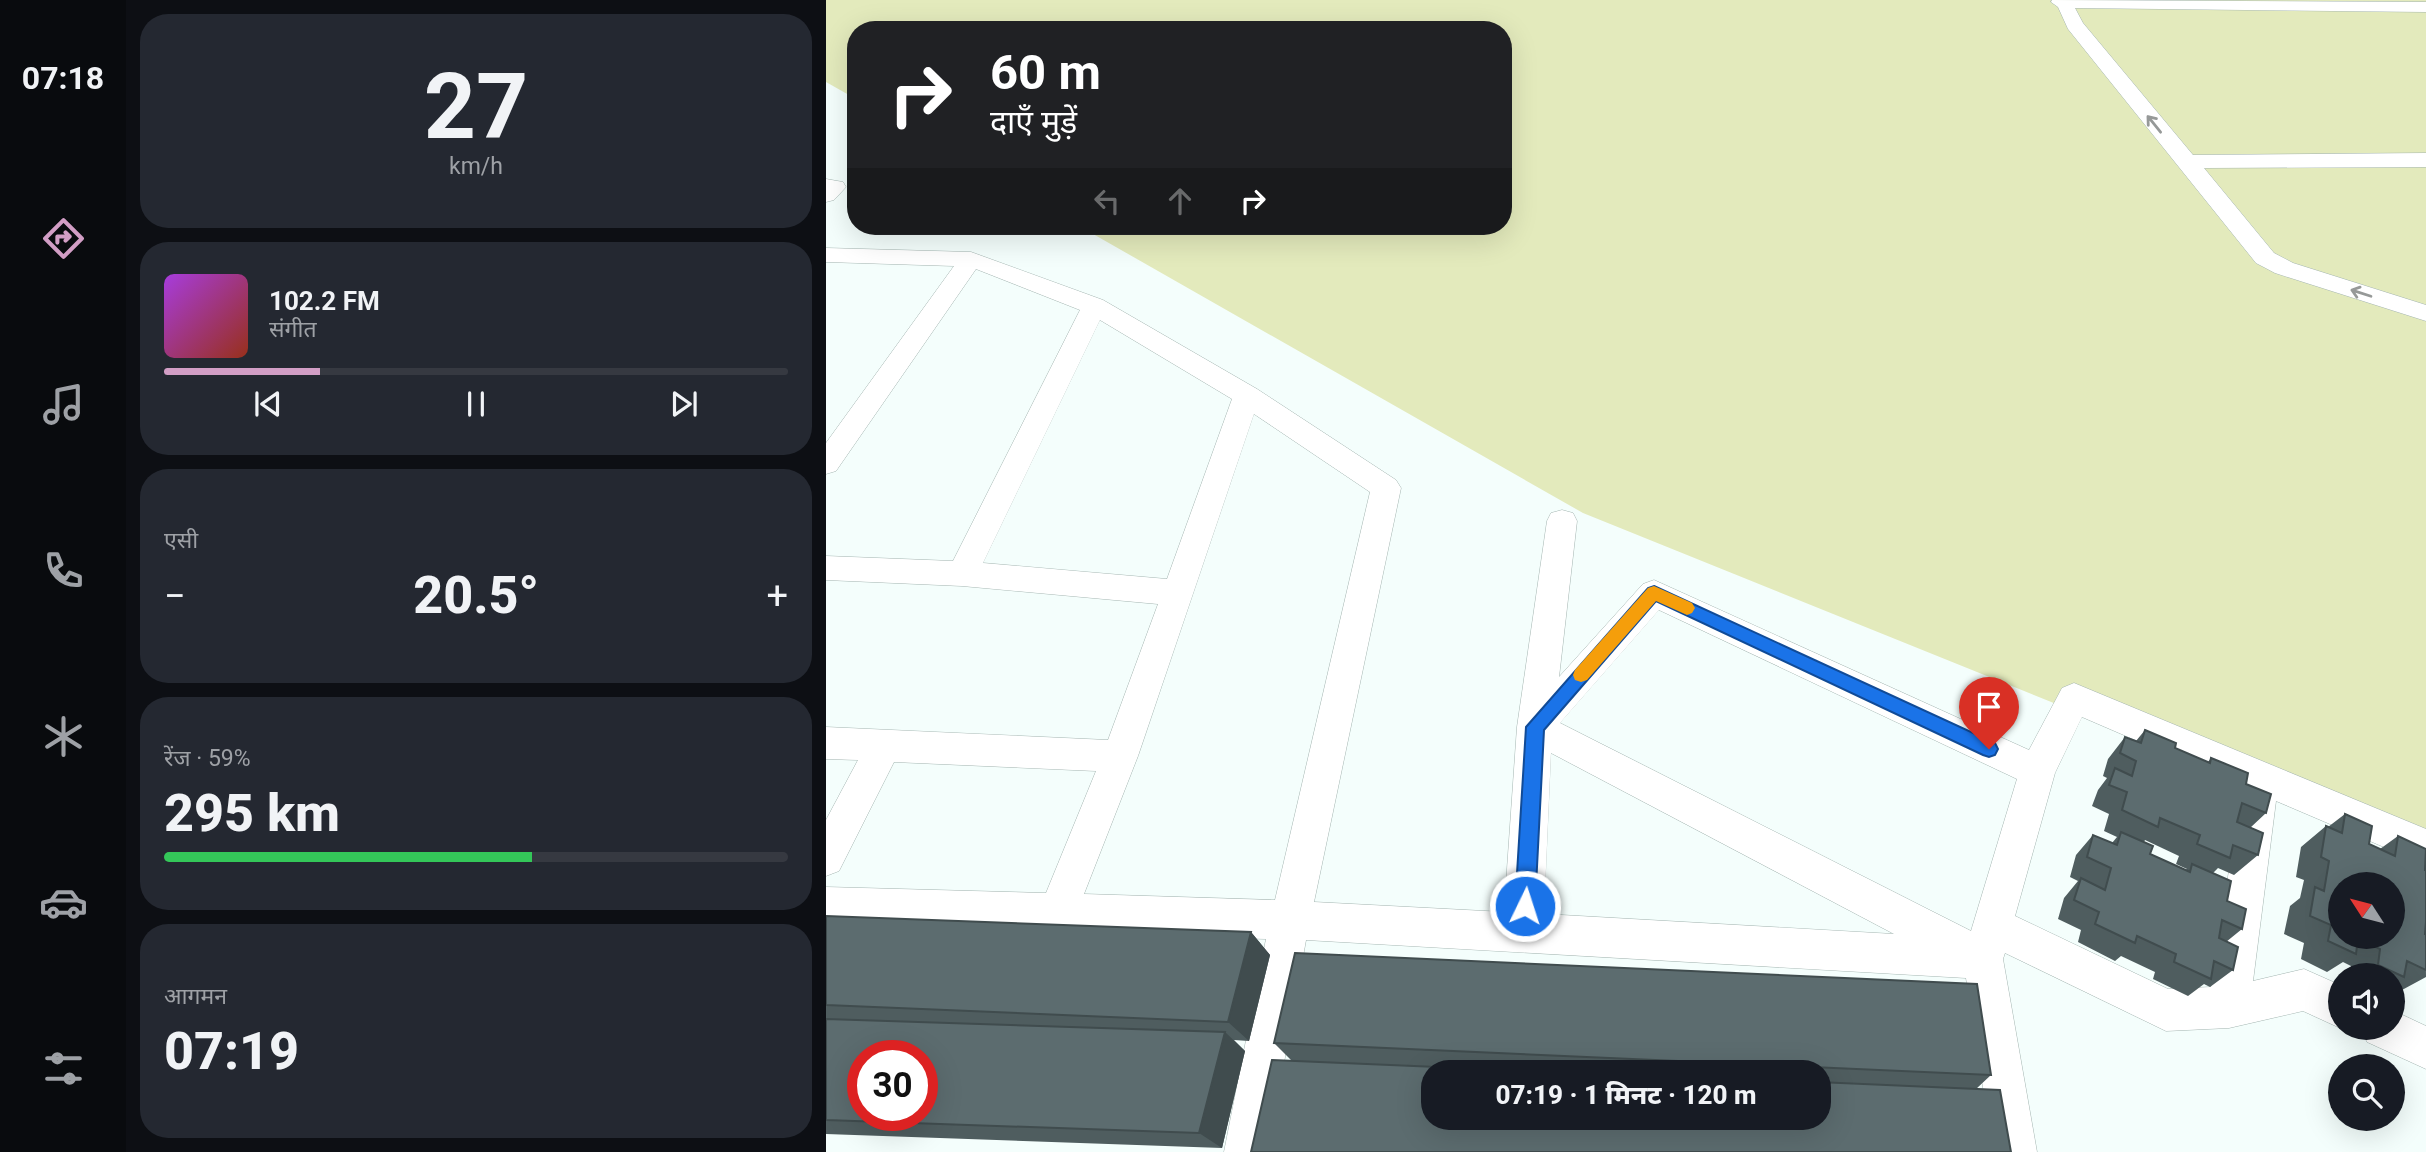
<!DOCTYPE html>
<html lang="hi">
<meta charset="utf-8">
<style>
body{margin:0;font-family:Roboto,"Noto Sans Devanagari",sans-serif;background:#242831;color:#f1f3f6;height:100vh;display:flex;flex-direction:column;font-size:26px;white-space:nowrap}
*{box-sizing:border-box;margin:0}
p{font-size:23px;color:#9ea1a6}
.icon{flex:none;width:38px;height:38px;fill:none;stroke:currentColor;stroke-width:2;stroke-linecap:round;stroke-linejoin:round}
.map{position:relative;flex:1;overflow:hidden}
.side{display:flex;flex-direction:column;gap:14px;padding:14px;background:#0d0f14;width:700px}
.side>*{flex:none}
.hud{position:absolute;left:21px;top:21px;width:665px;height:214px;border-radius:28px;box-shadow:0 7px 28px #0002;background:#202124;color:#fff;overflow:hidden}
.needle{width:46px;rotate:306deg}
.fabs{position:absolute;left:1502px;top:872px;display:grid;gap:14px}
.fabs a{display:grid;place-items:center;width:77px;height:77px;border-radius:50%;background:#171b24;box-shadow:0 7px 28px #0002;font-size:35px}
.speed{position:absolute;left:21px;top:1040px;display:flex;gap:14px;font-size:35px;font-weight:700;text-align:center}
.speed>*{display:grid;place-content:center;width:91px;height:91px;border-radius:50%;background:#171b24;box-shadow:0 7px 28px #0002;line-height:1}
.speed .limit{border:10px solid #d22;background:#fff;color:#111}
.pin{position:absolute;display:grid;place-items:center;width:60px;height:60px;color:#fff;margin:-72px -30px;border-radius:50% 50% 50% 0;rotate:-45deg;box-shadow:0 0 7px #0007}
.pin .icon{rotate:45deg}
.me{position:absolute;width:77px;margin:-38px;rotate:4deg;stroke-linejoin:round;filter:drop-shadow(0 0 5px #0008)}
.turn{display:flex;align-items:center;gap:24px;height:147px;padding:0 28px;font-size:32px}
.turn .icon{width:91px;height:91px;stroke-width:2.5}
.turn b{display:block;font-size:49px;line-height:60px}
.lanes{display:flex;align-items:center;height:66px;padding:0 28px;background:#0003;justify-content:center;gap:35px;direction:ltr}
.lanes .off{opacity:.35}
.big{font-size:52px;font-weight:800;line-height:1.1}
.side .tile{flex:1;display:flex;flex-direction:column;justify-content:center;gap:10px;min-width:0;padding:0 24px;border-radius:28px;background:#242831}
.side .dial{align-items:center;gap:0}
.dial b{font-size:91px;line-height:1}
.song{display:flex;align-items:center;gap:21px}
.cover{width:84px;height:84px;border-radius:10px;background:linear-gradient(135deg,hsl(280 70% 55%),hsl(10 70% 35%))}
.played{height:7px;border-radius:4px;background:linear-gradient(90deg,#d29ec5 25%,#363941 25%)}
.keys{display:flex;justify-content:space-around;direction:ltr}
.heat{display:flex;justify-content:space-between;align-items:center;font-size:38px;direction:ltr}
.charge{height:10px;border-radius:5px;background:linear-gradient(90deg,#34c759 59%,#363941 0)}
.trip{position:absolute;left:595px;top:1060px;width:410px;height:70px;border-radius:28px;background:#171b24;box-shadow:0 7px 28px #0002;font-weight:800;line-height:70px;text-align:center}
main{display:flex;flex:1;min-height:0}
.tab-bar{display:flex;flex-direction:column;width:126px;justify-content:space-around;align-items:center;background:#090b0e;color:#9ea1a6}
.tab-bar .icon{width:49px;height:49px}
.tab-bar .active{color:#d29ec5}
.tab-bar b{font-size:32px;color:#f1f3f6}
.map>svg:first-child{display:block}
.green{fill:#e3eabc}
.lines{fill:none;stroke-linecap:round;stroke-linejoin:round}
.minor-casing{stroke:#a4b5b1;stroke-width:1}
.minor{fill:#fff;fill-rule:evenodd}
.wall{fill:#4f5d5f;fill-rule:evenodd}
.shaded-wall{fill:#404c4e}
.building{fill:#5c6c6f;stroke:#404c4e;stroke-width:2;fill-rule:evenodd}
.oneway{stroke:#969998}
.route{fill:#1a73e8;stroke:#114b97;stroke-width:2}
.slow{fill:#f59e0b}
</style>
<main>
<nav class="tab-bar">
<b>07:18</b>
<svg class="icon active" aria-label="directions" viewBox="0 0 24 24"><path d="M12 3l9 9-9 9-9-9zM9 14v-3h6M13 9l2 2-2 2"/></svg>
<svg class="icon" aria-label="music" viewBox="0 0 24 24"><path d="M9 18V5l10-2v13"/><circle cx="6" cy="18" r="3"/><circle cx="16" cy="16" r="3"/></svg>
<svg class="icon" aria-label="phone" viewBox="0 0 24 24"><path d="M5 4h4l2 5-3 2q2 4 5 5l2-3 5 2v4C11 20 4 13 5 4z"/></svg>
<svg class="icon" aria-label="climate" viewBox="0 0 24 24"><path d="M12 3v18M4 7l16 10M4 17L20 7"/></svg>
<svg class="icon" aria-label="car" viewBox="0 0 24 24"><path d="M5 17H2v-5l4-1 3-4h7l3 4 3 1v5h-3M9 17h6M6 11h13"/><circle cx="7" cy="17" r="2"/><circle cx="17" cy="17" r="2"/></svg>
<svg class="icon" aria-label="filters" viewBox="0 0 24 24"><path d="M4 7h16M4 17h16"/><circle cx="9" cy="7" r="2"/><circle cx="15" cy="17" r="2"/></svg>
</nav>
<section class="side">
<div class="tile dial"><b>27</b><p>km/h</p></div>
<div class="tile">
<div class="song"><i class="cover"></i><div><b>102.2 FM</b><p>संगीत</p></div></div>
<div class="played"></div>
<div class="keys"><svg class="icon" aria-label="previous" viewBox="0 0 24 24"><path d="M18 5L8 12l10 7zM5 5v14"/></svg><svg class="icon" aria-label="pause" viewBox="0 0 24 24"><path d="M8 5v14M16 5v14"/></svg><svg class="icon" aria-label="next" viewBox="0 0 24 24"><path d="M6 5l10 7-10 7zM19 5v14"/></svg></div>
</div>
<div class="tile"><p>एसी</p>
<div class="heat"><a>−</a><b class="big">20.5°</b><a>+</a></div>
</div>
<div class="tile"><p>रेंज · 59%</p><b class="big">295 km</b><div class="charge"></div></div>
<div class="tile"><p>आगमन</p><b class="big">07:19</b></div>
</section>
<div class="map">
<svg width="1600" height="1152" viewBox="0 0 1600 1152">
<rect width="100%" height="100%" fill="#f4fefc"/>
<!-- green -->
<path class="green" d="M0,0H1600V839L1255,714L757,513L253,226H677V30H30V99L0,82Z"/>
<g class="lines">
<defs>
<path id="minor" d="M1226,0L1600,2V12L1249,8L1257,23L1367,155L1600,153V167L1378,168L1448,253L1467,263L1600,305V321L1449,273L1430,263L1242,29L1232,7L1225,2Z
M0,179L17,182L20,187L8,200L0,202Z
M0,248L145,252L277,300L431,389L570,480L575,488L488,902L678,912L691,727L721,521L725,513L736,510L747,513L751,521L733,677L817,584L828,580L1203,750L1236,688L1248,683L1260,688L1600,829V865L1450,801L1427,981L1478,969L1514,985V1028L1477,1011L1403,1028L1340,1031L1179,953L1177,959L1211,1152H1167L1140,978L480,940L442,1152H398L440,939L0,925V887L220,893L270,771L68,762L13,871L0,876V820L32,760L0,759V727L282,740L332,604L136,586L0,580V556L127,561L254,310L150,269L10,471L0,474V443L128,266L0,262ZM274,320L406,399L341,579L157,563ZM428,414L544,492L449,900L258,894L312,756ZM833,610L1191,779L1145,931L734,723ZM1256,717L1416,786L1385,987L1342,989L1189,916L1229,773ZM725,753L1068,934L718,914Z
M1566,1010L1600,1026V1069L1541,1042L1535,1027H1566Z"/>
</defs>
<!-- minor casing -->
<use href="#minor" class="minor-casing"/>
<!-- minor -->
<use href="#minor" class="minor"/>
</g>
<!-- wall -->
<path class="wall" d="M1319,730L1349,748L1382,762L1385,758L1420,784L1440,813L1424,828L1432,855L1408,875L1392,868L1387,873L1416,929L1400,942L1407,970L1384,987L1378,984L1362,996L1327,979L1329,972L1295,956L1289,961L1252,942L1255,930L1232,919L1238,898L1252,881L1244,877L1250,855L1267,835L1286,843L1291,837L1278,831L1283,814L1266,806L1272,790L1281,778L1277,776L1282,759L1299,737L1310,741ZM1319,840L1353,856L1350,864L1361,869L1359,870L1324,854L1318,842Z
M1519,814L1543,844L1554,849L1572,836L1599,870L1600,977L1576,990L1566,986V975H1524L1525,966L1517,962L1501,972L1475,959L1478,943L1458,934L1464,906L1474,898L1478,880L1470,877L1475,847L1500,826L1502,827Z
M0,916L425,932L444,955L423,1041L408,1040L419,1051L396,1148L0,1134Z
M469,953L1151,984L1165,1075L1150,1089L1174,1090L1185,1152H425L446,1060L466,1061L448,1043ZM607,1073H992V1118H607Z"/>
<!-- shaded-wall -->
<path class="shaded-wall" d="M425,932L444,955L423,1041L402,1022Z
M399,1032L419,1051L396,1148L373,1133Z"/>
<!-- building -->
<path class="building" d="M1319,730L1350,743L1349,748L1384,763L1385,758L1422,773L1420,784L1445,794L1440,813L1416,803L1411,822L1437,833L1432,855L1407,845L1404,858L1371,844L1374,835L1334,818L1332,827L1296,810L1301,792L1283,785L1289,768L1306,776L1310,761L1294,753L1299,737L1315,743Z
M1519,814L1546,826L1543,844L1569,856L1572,836L1600,849L1599,870H1600V922L1599,934H1600V970L1581,961L1578,977L1552,965L1554,949L1532,938L1530,954L1502,941L1505,925L1484,916L1489,887L1498,891L1503,861L1495,857L1500,826L1516,833ZM1514,884H1566V936H1514Z
M1295,832L1327,846L1324,854L1364,872L1366,864L1405,881L1401,901L1420,909L1416,929L1396,920L1393,938L1412,947L1407,970L1388,961L1385,979L1348,962L1350,954L1311,936L1309,943L1269,924L1273,912L1248,900L1255,878L1279,890L1285,868L1261,857L1267,835L1291,845Z
M0,916L425,932L402,1022L0,1005Z
M469,953L1151,984L1165,1075L448,1043Z
M0,1019L399,1032L373,1133L0,1120ZM37,1055H96V1115H37Z
M446,1060L754,1073H607V1118H992V1082L1174,1090L1185,1152H425Z"/>
<!-- one-way arrows -->
<defs><path id="oneway-shaft" d="M-6 0H5M1.5-3L5.5 0L1.5 3" fill="none" stroke-width="1.6" stroke-linecap="round" stroke-linejoin="round" transform="scale(1.75)"/></defs>
<g class="oneway">
<use href="#oneway-shaft" transform="translate(1328 124) rotate(-129)"/>
<use href="#oneway-shaft" transform="translate(1535 293) rotate(-162)"/>
</g>
<!-- route -->
<path class="route" d="M828,586L1169,743L1172,749L1169,755L1163,757L1157,755L830,601L718,730L709,906L706,912L699,915L692,912L689,906L700,727L822,588Z"/>
<!-- slow -->
<path class="slow" d="M828,586L866,603L869,608L866,613L861,615L830,601L761,680L755,682L749,680L747,675L749,670L822,588Z"/>
</svg>
<div class="fabs">
<a><svg class="needle" viewBox="-14 -14 28 28"><path d="M0-13l5 13h-10z" fill="#e53935"/><path d="M0 13l5-13h-10z" fill="#9ea1a6"/></svg></a>
<a><svg class="icon" aria-label="sound" viewBox="0 0 24 24"><path d="M4 9h4l5-4v14l-5-4H4zM17 9q2 3 0 6"/></svg></a>
<a><svg class="icon" aria-label="search" viewBox="0 0 24 24"><circle cx="10" cy="10" r="6"/><path d="M15 15l6 6"/></svg></a>
</div>
<div class="speed"><div class="limit">30</div></div>
<div class="pin" style="left:1163px;top:749px;background:#d93025"><svg class="icon" aria-label="arrive" viewBox="0 0 24 24"><path d="M6 21V4h12l-3 4 3 4H6"/></svg></div>
<svg class="me" style="left:699px;top:906px" viewBox="-20 -20 40 40"><circle r="17" fill="#1a73e8" stroke="#fff" stroke-width="3"/><path d="M0-11L8 9 0 5-8 9z" fill="#fff"/></svg>
<div class="trip">07:19 · 1 मिनट · 120 m</div>
<div class="hud">
<div class="turn"><svg class="icon" aria-label="right" viewBox="0 0 24 24"><path d="M7 20v-9h11M14 6l5 5-5 5"/></svg><div><b>60 m</b>दाएँ मुड़ें</div></div>
<div class="lanes"><svg class="icon off" aria-label="left" viewBox="0 0 24 24"><path d="M17 20v-9H6M10 6l-5 5 5 5"/></svg><svg class="icon off" aria-label="ahead" viewBox="0 0 24 24"><path d="M12 20V5M6 11l6-6 6 6"/></svg><svg class="icon" aria-label="right" viewBox="0 0 24 24"><path d="M7 20v-9h11M14 6l5 5-5 5"/></svg></div>
</div>
</div>
</main>
